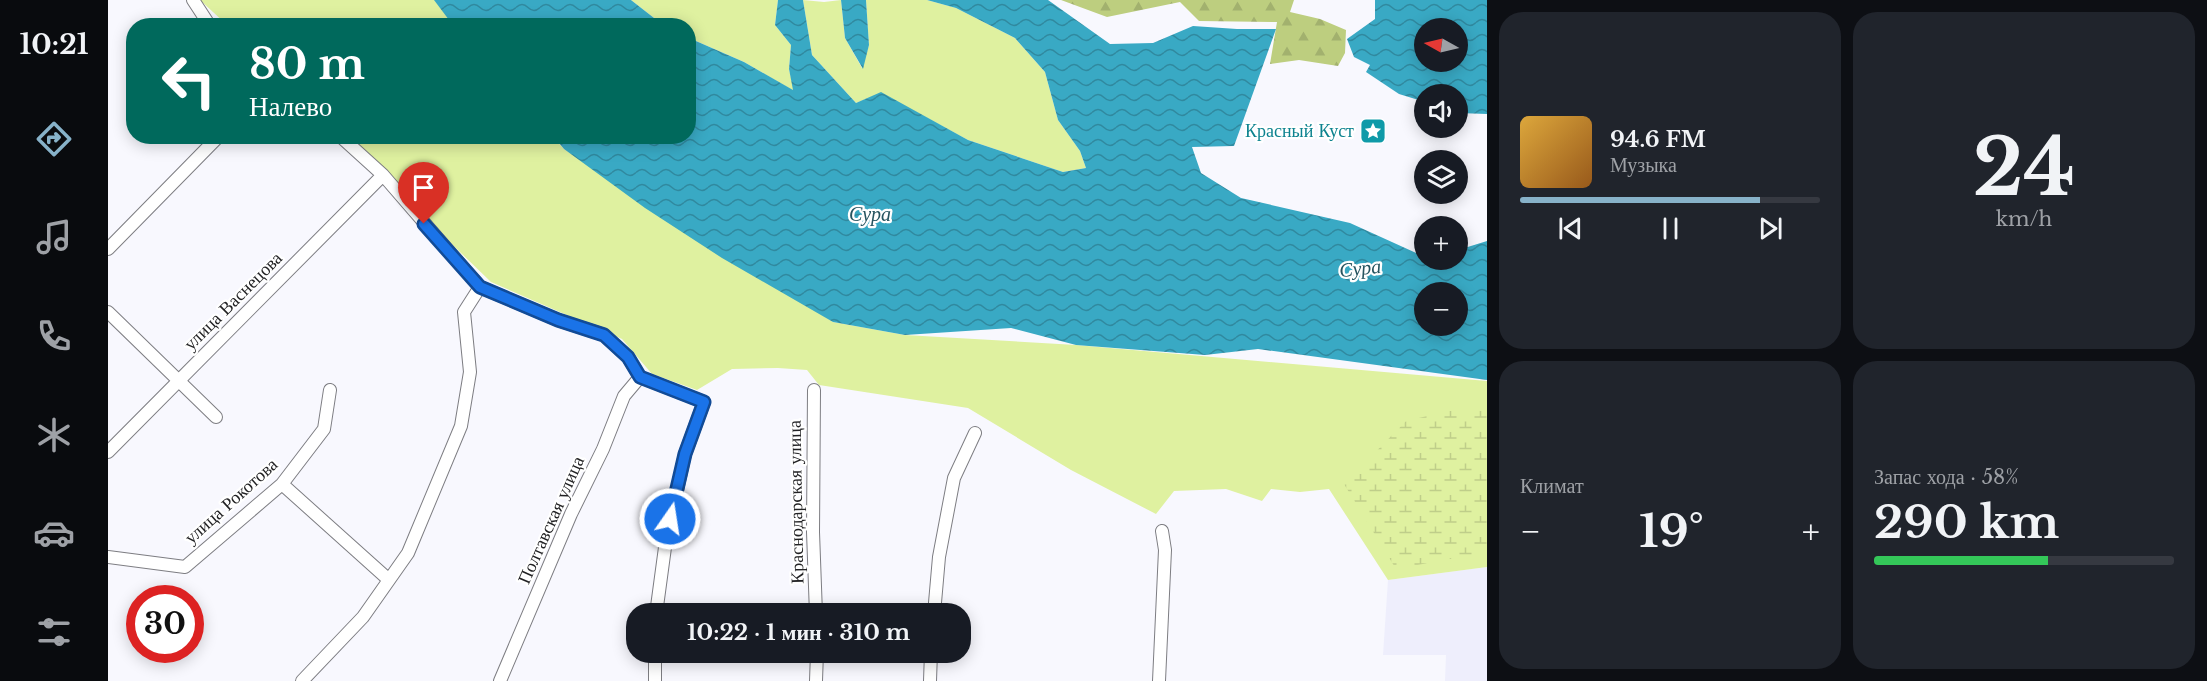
<!DOCTYPE html>
<html lang="ru">
<meta charset="utf-8">
<style>
body{margin:0;font-family:"Libre Baskerville",serif;background:#20242c;color:#f1f3f6;height:100vh;display:flex;flex-direction:column;font-size:22px;white-space:nowrap}
*{box-sizing:border-box;margin:0}
p{font-size:20px;color:#9ea1a6}
.icon{flex:none;width:33px;height:33px;fill:none;stroke:currentColor;stroke-width:2;stroke-linecap:round;stroke-linejoin:round}
.map{position:relative;flex:1;overflow:hidden}
.details{display:flex;flex-direction:column;gap:12px;padding:12px;background:#0d0f14;width:720px}
.details>*{flex:none}
.guide{position:absolute;left:18px;top:18px;width:570px;height:126px;border-radius:24px;box-shadow:0 3px 15px #0003;background:#00695c;color:#fff;overflow:hidden}
.needle{width:39px;rotate:278deg}
.controls{position:absolute;left:1306px;top:18px;display:grid;gap:12px}
.controls a{display:grid;place-items:center;width:54px;height:54px;border-radius:50%;background:#171b24;box-shadow:0 3px 15px #0003;font-size:30px}
.speed{position:absolute;left:18px;top:585px;display:flex;gap:12px;font-size:30px;font-weight:700;text-align:center}
.speed>*{display:grid;place-content:center;width:78px;height:78px;border-radius:50%;background:#171b24;box-shadow:0 3px 15px #0003;line-height:1}
.speed .limit{border:9px solid #d22;background:#fff;color:#111}
.pin{position:absolute;display:grid;place-items:center;width:51px;height:51px;color:#fff;margin:-62px -26px;border-radius:50% 50% 50% 0;rotate:-45deg;box-shadow:0 0 6px #0007}
.pin .icon{rotate:45deg}
.me{position:absolute;width:66px;margin:-33px;rotate:13deg;stroke-linejoin:round;filter:drop-shadow(0 0 4px #0008)}
.turn{display:flex;align-items:center;gap:21px;height:126px;padding:0 24px;font-size:27px}
.turn .icon{width:78px;height:78px;stroke-width:2.5}
.turn b{display:block;font-size:42px;line-height:51px}
.big{font-size:45px;font-weight:800;line-height:1.1}
.details .widget{flex:1;display:flex;flex-direction:column;justify-content:center;gap:9px;min-width:0;padding:0 21px;border-radius:24px;background:#20242c}
.details .dial{align-items:center;gap:0}
.dial b{font-size:78px;line-height:1}
.song{display:flex;align-items:center;gap:18px}
.cover{width:72px;height:72px;border-radius:9px;background:linear-gradient(135deg,hsl(40 70% 55%),hsl(30 70% 35%))}
.played{height:6px;border-radius:3px;background:linear-gradient(90deg,#87b2c9 80%,#363941 80%)}
.keys{display:flex;justify-content:space-around;direction:ltr}
.heat{display:flex;justify-content:space-between;align-items:center;font-size:33px;direction:ltr}
.charge{height:9px;border-radius:4px;background:linear-gradient(90deg,#34c759 58%,#363941 0)}
.details .tiles{flex:1;display:grid;gap:12px;grid-template-columns:repeat(2,1fr)}
.trip{position:absolute;left:518px;top:603px;width:345px;height:60px;border-radius:24px;background:#171b24;box-shadow:0 3px 15px #0003;font-weight:800;line-height:60px;text-align:center}
main{display:flex;flex:1;min-height:0}
.tab-bar{display:flex;flex-direction:column;width:108px;justify-content:space-around;align-items:center;background:#090b0e;color:#9ea1a6}
.tab-bar .icon{width:42px;height:42px}
.tab-bar .current{color:#87b2c9}
.tab-bar b{font-size:27px;color:#f1f3f6}
.map>svg:first-child{display:block}
.built{fill:#eeeefc}
.grass{fill:#dff1a0}
.forest{fill:url(#forest-firs)}
.wetland{fill:url(#wetland-marsh)}
.water{fill:url(#water-waves);fill-rule:evenodd}
.lines{fill:none;stroke-linecap:round;stroke-linejoin:round}
.minor-casing{stroke:#7d7d82;stroke-width:14}
.minor{stroke:#fff;stroke-width:12}
.route-casing{stroke:#114b97;stroke-width:15}
.route{stroke:#1a73e8;stroke-width:10}
.labels{text-anchor:middle;dominant-baseline:central;stroke-width:4.5;stroke-linejoin:round;paint-order:stroke}
.culture-label{font-size:18px;fill:#0d838f;stroke:#fff;text-anchor:end}
.street-label{font-size:18px;fill:#222224;stroke:#fff}
.water-label{font-size:20px;font-style:italic;fill:#265460;stroke:#fff}
</style>
<main>
<nav class="tab-bar">
<b>10:21</b>
<svg class="icon current" aria-label="directions" viewBox="0 0 24 24"><path d="M12 3l9 9-9 9-9-9zM9 14v-3h6M13 9l2 2-2 2"/></svg>
<svg class="icon" aria-label="music" viewBox="0 0 24 24"><path d="M9 18V5l10-2v13"/><circle cx="6" cy="18" r="3"/><circle cx="16" cy="16" r="3"/></svg>
<svg class="icon" aria-label="phone" viewBox="0 0 24 24"><path d="M5 4h4l2 5-3 2q2 4 5 5l2-3 5 2v4C11 20 4 13 5 4z"/></svg>
<svg class="icon" aria-label="climate" viewBox="0 0 24 24"><path d="M12 3v18M4 7l16 10M4 17L20 7"/></svg>
<svg class="icon" aria-label="car" viewBox="0 0 24 24"><path d="M5 17H2v-5l4-1 3-4h7l3 4 3 1v5h-3M9 17h6M6 11h13"/><circle cx="7" cy="17" r="2"/><circle cx="17" cy="17" r="2"/></svg>
<svg class="icon" aria-label="filters" viewBox="0 0 24 24"><path d="M4 7h16M4 17h16"/><circle cx="9" cy="7" r="2"/><circle cx="15" cy="17" r="2"/></svg>
</nav>
<div class="map">
<svg width="1379" height="681" viewBox="0 0 1379 681">
<defs>
<pattern id="forest-firs" width="22" height="20" patternUnits="userSpaceOnUse" patternTransform="scale(1.5)"><rect width="22" height="20" fill="#bdce7f"/><path d="M5 1l3.5 6h-7zM16 11l3.5 6h-7z" fill="#a2b16e"/></pattern>
<pattern id="wetland-marsh" width="20" height="14" patternUnits="userSpaceOnUse" patternTransform="scale(1.5)"><rect width="20" height="14" fill="#dff1a0"/><path d="M1 5h8M5 5V1M11 12h8M15 12V8" fill="none" stroke="#bfce8a"/></pattern>
<pattern id="water-waves" width="16" height="10" patternUnits="userSpaceOnUse" patternTransform="scale(1.5)"><rect width="16" height="10" fill="#39a9c4"/><path d="M0 5q4-4 8 0t8 0" fill="none" stroke="#30899f"/></pattern>
</defs>
<rect width="100%" height="100%" fill="#f8f8fe"/>
<!-- built -->
<path class="built" d="M1379,567V681H1337L1338,655H1275L1280,580Z"/>
<!-- grass -->
<path class="grass" d="M92,0H327L346,25H119Z
M523,0H670L667,25L683,45L681,69L686,91L636,62L581,38L580,26L555,25Z
M695,0L716,2L733,0L737,38L754,68L761,45L758,0H819L848,8L907,38L937,72L950,120L972,151L978,168L955,172L860,140L773,93L748,103L704,55Z
M233,137H445L456,149L725,322L797,335L968,345L1379,381V567L1280,580L1221,489L1192,492L1163,489L1154,501L1118,489L1066,491L1048,514L963,470L860,408L711,385L699,370L670,368L624,369L589,390L544,374L514,339L383,282Z"/>
<!-- forest -->
<path class="forest" d="M953,0H1186L1182,12L1212,19L1238,30L1237,53L1230,66L1191,60L1162,64L1169,22L1091,21L1072,2L999,17Z"/>
<!-- wetland -->
<path class="wetland" d="M1353,408H1379V552L1288,569L1236,484L1298,421Z"/>
<!-- water -->
<path class="water" d="M326,0H523L555,25H348L341,20Z
M670,0H695L704,55L748,103L773,92L860,140L955,172L978,168L972,151L950,120L937,72L907,38L848,8L819,0H940L1002,44L1045,43L1085,26L1129,29H1168L1126,146L1084,147L1093,173L1133,198L1242,223L1317,257V260H1350V250L1379,241V380L1150,349L1097,355L968,345L903,328L797,335L725,322L614,258L537,208L456,149L446,137L580,136L581,38L636,62L685,90L681,69L683,45L667,25ZM1350,292V326H1317V292Z
M733,0H758L761,45L755,69L737,38Z
M1267,0H1379V114L1350,113V94H1317V102L1291,94L1258,72L1262,65L1246,57L1239,39L1267,19ZM1350,28V62H1317V28Z"/>
<g class="lines">
<defs>
<path id="minor" d="M85,0L102,26
M232,136L275,175L372,287L450,320L496,335L520,357L532,377L596,402L577,454L558,540L548,614
M0,249L111,136
M0,312L108,417
M706,390L705,532L708,614
M0,452L275,175
M174,484L281,580
M0,557L77,567L174,484L216,429L222,390
M826,614L831,557L846,478L867,433
M547,652V681
M194,681L255,617L300,553L353,426L362,372L356,312L372,287
M392,681L463,514L495,449L516,396L532,377
M708,681L709,652
M822,681L823,652
M1051,681L1057,550L1054,531"/>
</defs>
<!-- minor casing -->
<use href="#minor" class="minor-casing"/>
<!-- minor -->
<use href="#minor" class="minor"/>
</g>
<g class="lines">
<defs>
<path id="route" d="M316,224L372,287L450,320L496,335L520,357L532,377L596,402L577,454L562,519"/>
</defs>
<!-- route casing -->
<use href="#route" class="route-casing"/>
<!-- route -->
<use href="#route" class="route"/>
</g>
<!-- icons -->
<defs>
<symbol id="sight-square" viewBox="-11 -11 22 22"><rect x="-9" y="-9" width="18" height="18" rx="4" fill="#0f9aa8" stroke="#fff"/><path d="M0-6L1.8-2.2L6-1.7L2.9 1.2L3.7 5.4L0 3.3L-3.7 5.4L-2.9 1.2L-6-1.7L-1.8-2.2Z" fill="#fff"/></symbol>
</defs>
<g fill-rule="evenodd">
<use href="#sight-square" x="1250" y="116" width="30" height="30"/>
</g>
<g class="labels">
<!-- culture labels -->
<g class="culture-label">
<text x="1246" y="131">Красный Куст</text>
</g>
<!-- street labels -->
<g class="street-label">
<text transform="translate(125 301) rotate(-45)">улица Васнецова</text>
<text transform="translate(123 501) rotate(-42)">улица Рокотова</text>
<text transform="translate(688 502) rotate(-91)">Краснодарская улица</text>
<text transform="translate(443 520) rotate(-66)">Полтавская улица</text>
</g>
<!-- water labels -->
<g class="water-label">
<text x="762" y="214">Сура</text>
<text transform="translate(1252 268) rotate(-6)">Сура</text>
</g>
</g>
</svg>
<div class="controls">
<a><svg class="needle" viewBox="-14 -14 28 28"><path d="M0-13l5 13h-10z" fill="#e53935"/><path d="M0 13l5-13h-10z" fill="#9ea1a6"/></svg></a>
<a><svg class="icon" aria-label="sound" viewBox="0 0 24 24"><path d="M4 9h4l5-4v14l-5-4H4zM17 9q2 3 0 6"/></svg></a>
<a><svg class="icon" aria-label="layers" viewBox="0 0 24 24"><path d="M12 4l9 5-9 5-9-5zM3 14l9 5 9-5"/></svg></a>
<a>+</a>
<a>−</a>
</div>
<div class="speed"><div class="limit">30</div></div>
<div class="pin" style="left:316px;top:224px;background:#d93025"><svg class="icon" aria-label="arrive" viewBox="0 0 24 24"><path d="M6 21V4h12l-3 4 3 4H6"/></svg></div>
<svg class="me" style="left:562px;top:519px" viewBox="-20 -20 40 40"><circle r="17" fill="#1a73e8" stroke="#fff" stroke-width="3"/><path d="M0-11L8 9 0 5-8 9z" fill="#fff"/></svg>
<div class="trip">10:22 · 1 мин · 310 m</div>
<div class="guide">
<div class="turn"><svg class="icon" aria-label="left" viewBox="0 0 24 24"><path d="M17 20v-9H6M10 6l-5 5 5 5"/></svg><div><b>80 m</b>Налево</div></div>
</div>
</div>
<section class="details">
<div class="tiles">
<div class="widget">
<div class="song"><i class="cover"></i><div><b>94.6 FM</b><p>Музыка</p></div></div>
<div class="played"></div>
<div class="keys"><svg class="icon" aria-label="previous" viewBox="0 0 24 24"><path d="M18 5L8 12l10 7zM5 5v14"/></svg><svg class="icon" aria-label="pause" viewBox="0 0 24 24"><path d="M8 5v14M16 5v14"/></svg><svg class="icon" aria-label="next" viewBox="0 0 24 24"><path d="M6 5l10 7-10 7zM19 5v14"/></svg></div>
</div>
<div class="widget dial"><b>24</b><p>km/h</p></div>
<div class="widget"><p>Климат</p>
<div class="heat"><a>−</a><b class="big">19°</b><a>+</a></div>
</div>
<div class="widget"><p>Запас хода · 58%</p><b class="big">290 km</b><div class="charge"></div></div>
</div>
</section>
</main>
